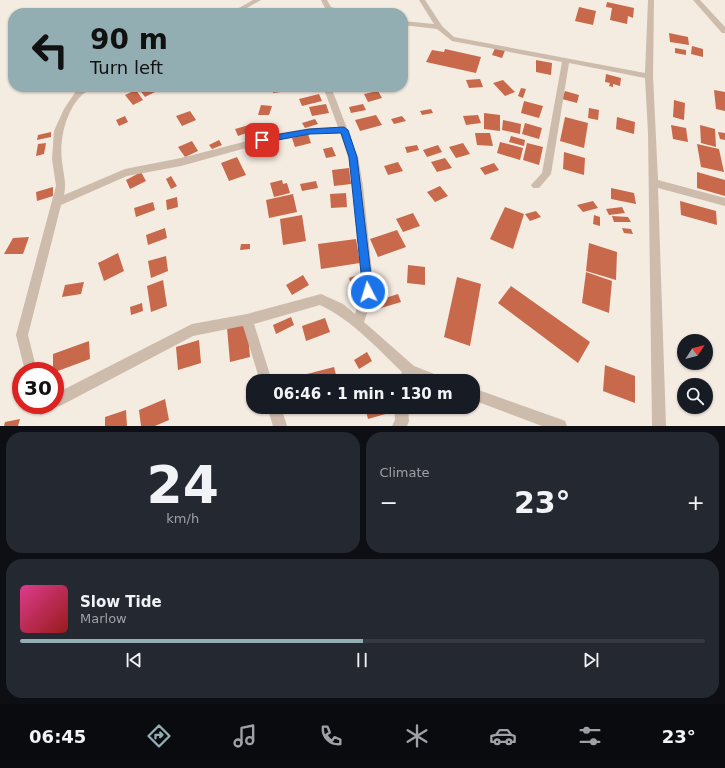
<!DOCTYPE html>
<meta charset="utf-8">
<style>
body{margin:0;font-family:"DejaVu Sans",sans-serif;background:#242831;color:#f1f3f6;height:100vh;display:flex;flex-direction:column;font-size:15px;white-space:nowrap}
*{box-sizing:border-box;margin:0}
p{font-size:13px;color:#9ea1a6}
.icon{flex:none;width:22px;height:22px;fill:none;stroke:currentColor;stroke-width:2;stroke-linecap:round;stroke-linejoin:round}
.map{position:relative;height:426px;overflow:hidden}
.details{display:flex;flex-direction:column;gap:6px;padding:6px;background:#0d0f14;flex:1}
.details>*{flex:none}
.top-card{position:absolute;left:8px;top:8px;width:400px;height:84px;border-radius:16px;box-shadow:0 1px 3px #0004;background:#92aeb2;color:#111;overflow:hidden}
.needle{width:26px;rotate:54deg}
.buttons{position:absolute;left:677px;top:334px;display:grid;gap:8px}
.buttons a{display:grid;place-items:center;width:36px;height:36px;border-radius:50%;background:#171b24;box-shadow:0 1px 3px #0004;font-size:20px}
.speed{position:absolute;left:12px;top:362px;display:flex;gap:8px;font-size:20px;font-weight:700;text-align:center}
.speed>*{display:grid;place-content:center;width:52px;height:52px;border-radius:50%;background:#171b24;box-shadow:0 1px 3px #0004;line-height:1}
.speed .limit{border:6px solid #d22;background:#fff;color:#111}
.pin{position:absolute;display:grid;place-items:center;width:34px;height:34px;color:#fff;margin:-17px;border-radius:8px;box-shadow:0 2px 6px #0006}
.me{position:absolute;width:44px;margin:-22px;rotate:355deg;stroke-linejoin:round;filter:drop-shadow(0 0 3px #0008)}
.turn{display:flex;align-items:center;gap:14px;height:84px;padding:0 16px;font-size:18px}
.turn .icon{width:52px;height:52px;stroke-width:2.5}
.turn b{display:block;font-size:28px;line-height:34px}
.big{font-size:30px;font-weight:800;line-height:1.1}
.details .widget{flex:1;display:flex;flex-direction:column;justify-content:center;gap:6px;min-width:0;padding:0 14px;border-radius:16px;background:#242831}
.details .dial{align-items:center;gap:0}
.dial b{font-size:52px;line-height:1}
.song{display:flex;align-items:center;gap:12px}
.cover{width:48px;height:48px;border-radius:6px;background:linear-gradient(135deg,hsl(330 70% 55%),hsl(0 70% 35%))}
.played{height:4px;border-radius:2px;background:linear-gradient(90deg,#92aeb2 50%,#363941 50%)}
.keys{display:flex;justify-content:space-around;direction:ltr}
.heat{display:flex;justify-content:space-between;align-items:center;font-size:22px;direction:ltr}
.details .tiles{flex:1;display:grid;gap:6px;grid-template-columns:1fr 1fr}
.widget:last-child{grid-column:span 2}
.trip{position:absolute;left:246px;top:374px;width:234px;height:40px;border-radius:16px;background:#171b24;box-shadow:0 1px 3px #0004;font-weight:800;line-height:40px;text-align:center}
.tabs{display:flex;height:64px;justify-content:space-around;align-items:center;background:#090b0e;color:#9ea1a6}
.tabs .icon{width:28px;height:28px}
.tabs .active{color:#92aeb2}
.tabs b{font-size:18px;color:#f1f3f6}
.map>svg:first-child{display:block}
.building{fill:#c8694b}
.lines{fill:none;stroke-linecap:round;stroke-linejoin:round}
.minor{fill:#cdbbac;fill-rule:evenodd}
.route{fill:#1a73e8;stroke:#114b97}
</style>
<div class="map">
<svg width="725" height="426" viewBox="0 0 725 426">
<rect width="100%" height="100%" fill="#f4ebe1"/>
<!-- building -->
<path class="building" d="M607,2L634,8L633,18L628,16L627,24L610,20L612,8L606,7Z
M579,7L596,11L593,25L575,21Z
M274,8L280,13L264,12Z
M669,33L688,37L689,45L670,42Z
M496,46L506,48L502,58L492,55Z
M692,46L703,49V57L691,54Z
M675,48L686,50V55L675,53Z
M445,49L481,57L476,73L426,62L432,50L444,52Z
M536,60L552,63L551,75L536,72Z
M606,74L621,78L620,86L613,84V87L609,86L610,83L605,82Z
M480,79L483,87L469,88L466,80Z
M503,80L515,92L505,96L493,83Z
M143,87H156L159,90L145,97L139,89Z
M272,87H280L281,92L273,93Z
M521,88L526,89L523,98L518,96Z
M136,90L143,100L133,105L125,95Z
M714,90L725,92V111L716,109Z
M378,91L382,98L368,102L364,94Z
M565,91L579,95L577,103L562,99Z
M319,94L322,101L302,106L299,99Z
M674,100L685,103L684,120L673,117Z
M524,101L543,106L539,118L521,113Z
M326,104L329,113L312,116L309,107Z
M363,104L366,110L351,113L349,107Z
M261,105L272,106L269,115H258Z
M589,108L599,110L598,120L588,118Z
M431,109L433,113L422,115L420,111Z
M190,111L196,120L182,126L176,116Z
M484,113L500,115V131L484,129Z
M376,115L382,125L360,131L355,120Z
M478,115L481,123L466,125L463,116Z
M125,116L128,122L119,126L116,120Z
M402,116L406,121L394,124L391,119Z
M565,117L588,123L584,148L560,141Z
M617,117L635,122L634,134L616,129Z
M315,119L318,124L305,128L302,123Z
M503,120L521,124L520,134L502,130Z
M525,123L542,128L539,139L522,134Z
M275,124L278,128L271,132L268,128Z
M249,125L252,131L238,136L235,129Z
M671,125L686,128L688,142L673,139Z
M700,125L715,129L716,147L701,143Z
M51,132V137L37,140L38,135Z
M718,132L725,133V140L720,139Z
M475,133H490L493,146L477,145Z
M308,134L311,143L295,147L292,138Z
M511,136L525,140L524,146L509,142Z
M219,140L222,145L212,149L209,145Z
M192,141L198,151L185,157L178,147Z
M500,142L523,148L520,160L497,153Z
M46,143L44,154L36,156L38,144Z
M463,143L470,154L456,158L449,147Z
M527,143L543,147L539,165L523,160Z
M697,144L719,149L724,172L701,167Z
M417,145L419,150L407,153L405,147Z
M438,145L442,152L427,157L423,150Z
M332,147L336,156L326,158L323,149Z
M564,152L585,158L584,175L563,169Z
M237,157L246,175L229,181L221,163Z
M445,158L452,168L437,172L431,162Z
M398,162L403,171L388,175L384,166Z
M494,163L499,170L485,175L480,168Z
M349,168L351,184L334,186L332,170Z
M141,172L146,181L130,189L126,180Z
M697,172L725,180V196L697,188Z
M171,176L177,186L171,189L166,179Z
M282,180L283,184L287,183L290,193L274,197L270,183Z
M316,181L318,188L302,191L300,184Z
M440,186L448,196L435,202L427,192Z
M53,187V196L37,201L36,192Z
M611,188L634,193L636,204L611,199Z
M346,193L347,207L331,208L330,194Z
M293,194L297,212L269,218L266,200Z
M177,197L178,207L167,210L166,200Z
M593,201L598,208L583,212L577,205Z
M680,201L716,211L717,225L681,215Z
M153,202L155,210L136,217L134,208Z
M505,207L524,214L513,249L490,239Z
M622,207L625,213L609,215L606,209Z
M536,211L541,217L530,221L525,214Z
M413,213L420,226L403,232L396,219Z
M302,215L306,241L283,245L280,219Z
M594,215L600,217V226L593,224Z
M612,216L628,217L631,222H614Z
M165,228L167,238L148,245L146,235Z
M622,228L631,229L633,234L624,233Z
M397,230L406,247L378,257L370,239Z
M29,237L23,254H4L13,238Z
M356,239L360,263L321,269L318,244Z
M589,243L617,252L616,280L586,271Z
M241,244H250V249L240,250Z
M118,253L124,271L104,281L98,263Z
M166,256L168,271L151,278L148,261Z
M408,265L425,267V285L407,283Z
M586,272L612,281L609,313L582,303Z
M361,274L364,284L352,287L349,278Z
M303,275L309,285L292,295L286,285Z
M457,277L481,284L470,346L444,337Z
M163,280L167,306L151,312L147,286Z
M84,282L81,294L62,297L65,285Z
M511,286L590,342L578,363L498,303Z
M398,294L401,302L378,309L376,301Z
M142,303L143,311L131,315L130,307Z
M291,317L294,325L276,334L273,325Z
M325,318L330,332L306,341L302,326Z
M247,323L250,357L230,362L227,328Z
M199,340L201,363L178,370L176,347Z
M89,341L90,359L55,372L53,371V354Z
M367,352L372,361L359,369L354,360Z
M605,365L635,376V403L603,391Z
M334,367L337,379L328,381H309L307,374Z
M165,399L169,420L155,426H141L139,410Z
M303,407H319L320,409L305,414Z
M365,407H395L396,411L368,419Z
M126,410L127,426H105V417Z
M20,419L18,426H4L5,422Z"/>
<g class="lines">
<!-- minor -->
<path class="minor" d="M253,0H261L238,13H230Z
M321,0H327L331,7L352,13H338L326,10Z
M419,0H425L442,26L454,37L645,73L648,0H654L653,76L658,180L725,198V206L658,188L666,426H652L648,133L645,78L569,63L551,174L539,188H533L531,185L542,173L562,62L452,41L437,29L403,25V21L434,24Z
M693,0H700L725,27V33H722Z
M82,87H92C89,90 85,92 82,95C66,110 59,140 62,161C63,173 67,183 64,195L125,169L181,158L275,134L310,128L338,127L325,92V87H333V92L358,157L363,186L374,292L364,322L414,366L442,377L444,381H420L413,378L411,381H397L402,372C377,348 352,320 320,305L254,324L272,381H260L243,326L193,336L60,406L53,407L52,410L41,415L36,413L33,405H55V394L192,324L247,314L321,294L343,304L355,314L362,292L353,186L348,157L340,133L310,134L275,140L181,166L127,176L61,205L28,335L37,371H25L16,335L56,186L52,159L54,131L64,109L76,91Z
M473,388L560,419L565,421L567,426H542L473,400Z
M267,407H281L287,426H273Z
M394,407H408L409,421L407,426H392L395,420Z"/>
</g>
<!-- route -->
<path class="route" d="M344,127L348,130L357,157L373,292L372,295L368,297L365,295L363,292L349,157L341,133L310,134L262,143L258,140L262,137L310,129Z"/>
</svg>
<div class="buttons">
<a><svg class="needle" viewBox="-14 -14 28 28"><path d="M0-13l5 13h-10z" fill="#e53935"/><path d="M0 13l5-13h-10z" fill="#9ea1a6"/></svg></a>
<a><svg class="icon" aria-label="search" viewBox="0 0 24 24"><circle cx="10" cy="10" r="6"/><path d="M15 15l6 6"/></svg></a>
</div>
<div class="speed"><div class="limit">30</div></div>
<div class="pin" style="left:262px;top:140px;background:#d93025"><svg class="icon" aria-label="arrive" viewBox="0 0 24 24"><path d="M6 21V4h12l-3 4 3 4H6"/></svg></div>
<svg class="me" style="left:368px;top:292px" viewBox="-20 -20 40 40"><circle r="17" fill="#1a73e8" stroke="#fff" stroke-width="3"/><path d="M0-11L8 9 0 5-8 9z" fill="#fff"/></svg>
<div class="trip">06:46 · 1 min · 130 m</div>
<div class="top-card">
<div class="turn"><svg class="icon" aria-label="left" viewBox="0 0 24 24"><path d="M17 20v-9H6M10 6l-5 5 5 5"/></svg><div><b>90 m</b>Turn left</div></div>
</div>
</div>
<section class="details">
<div class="tiles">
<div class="widget dial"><b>24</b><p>km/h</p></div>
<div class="widget"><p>Climate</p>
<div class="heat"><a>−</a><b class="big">23°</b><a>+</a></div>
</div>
<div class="widget">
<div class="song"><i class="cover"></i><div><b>Slow Tide</b><p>Marlow</p></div></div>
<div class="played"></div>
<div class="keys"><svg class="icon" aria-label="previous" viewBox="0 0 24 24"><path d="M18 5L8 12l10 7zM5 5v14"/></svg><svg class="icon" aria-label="pause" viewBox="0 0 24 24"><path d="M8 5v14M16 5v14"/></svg><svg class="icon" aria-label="next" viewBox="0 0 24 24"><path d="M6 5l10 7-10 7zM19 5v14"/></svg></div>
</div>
</div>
</section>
<nav class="tabs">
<b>06:45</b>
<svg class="icon active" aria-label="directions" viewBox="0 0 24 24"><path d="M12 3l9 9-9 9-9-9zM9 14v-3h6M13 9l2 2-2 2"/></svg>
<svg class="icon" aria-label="music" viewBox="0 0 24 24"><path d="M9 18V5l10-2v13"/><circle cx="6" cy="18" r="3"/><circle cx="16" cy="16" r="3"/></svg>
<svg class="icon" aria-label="phone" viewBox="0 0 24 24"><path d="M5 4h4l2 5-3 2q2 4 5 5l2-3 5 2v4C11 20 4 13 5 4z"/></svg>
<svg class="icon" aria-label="climate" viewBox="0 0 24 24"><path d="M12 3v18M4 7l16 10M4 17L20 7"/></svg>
<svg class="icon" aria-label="car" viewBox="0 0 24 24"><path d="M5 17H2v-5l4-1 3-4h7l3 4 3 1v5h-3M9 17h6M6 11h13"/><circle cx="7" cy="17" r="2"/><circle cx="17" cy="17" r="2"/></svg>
<svg class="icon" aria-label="filters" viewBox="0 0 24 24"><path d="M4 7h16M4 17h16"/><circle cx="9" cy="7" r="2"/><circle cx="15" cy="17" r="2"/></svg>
<b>23°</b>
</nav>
